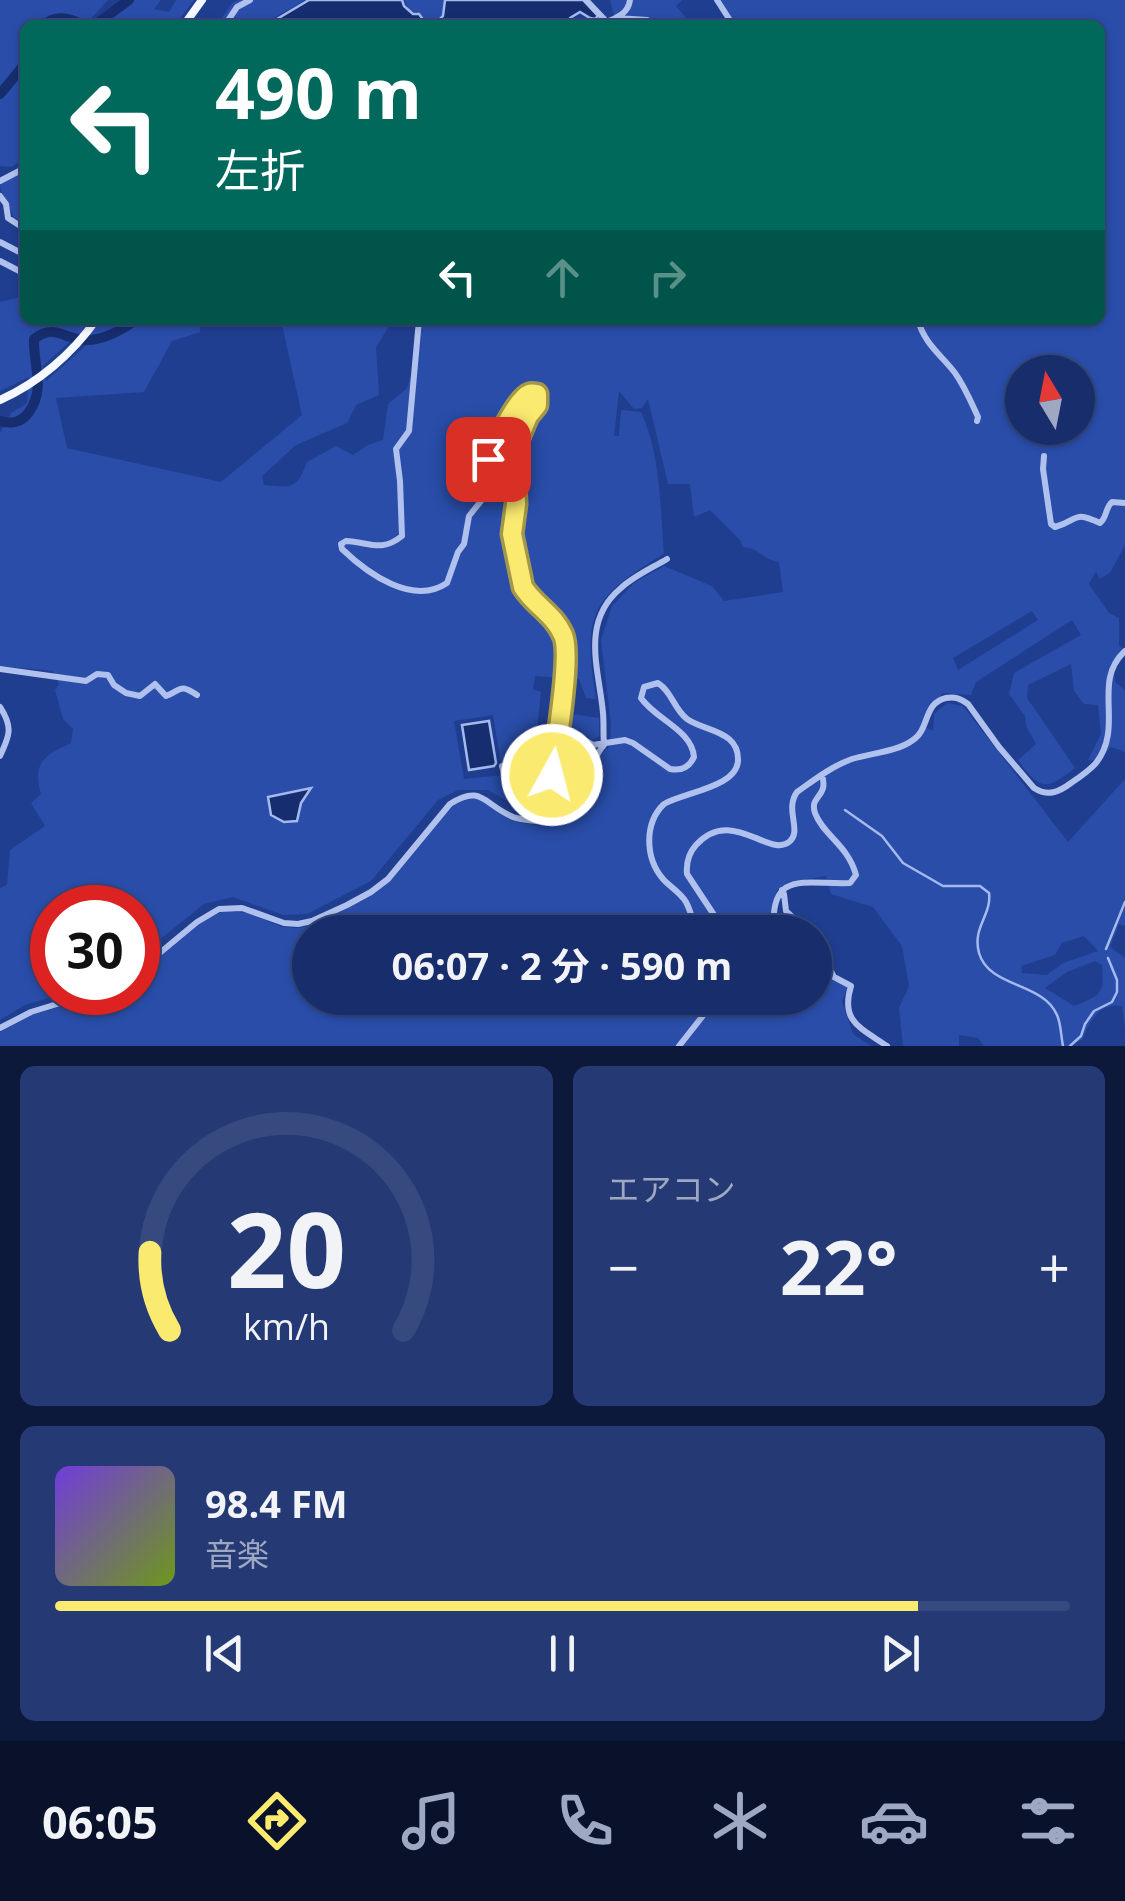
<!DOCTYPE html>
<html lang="ja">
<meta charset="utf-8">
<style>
body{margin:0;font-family:"Open Sans","Noto Sans JP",sans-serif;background:#253a74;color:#f1f3f6;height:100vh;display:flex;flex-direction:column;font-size:38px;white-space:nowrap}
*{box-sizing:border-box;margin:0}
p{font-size:32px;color:#9fa8c2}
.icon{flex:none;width:55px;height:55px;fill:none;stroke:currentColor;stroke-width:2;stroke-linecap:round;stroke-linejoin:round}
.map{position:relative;height:1046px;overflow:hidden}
.sheet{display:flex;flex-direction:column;gap:20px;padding:20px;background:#0d193b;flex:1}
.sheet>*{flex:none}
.guide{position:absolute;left:20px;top:20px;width:1085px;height:305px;border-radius:15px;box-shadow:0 2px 8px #0004,0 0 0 2px #364a7f;background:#00695c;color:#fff;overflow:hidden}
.needle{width:65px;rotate:350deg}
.buttons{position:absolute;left:1005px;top:355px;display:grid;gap:20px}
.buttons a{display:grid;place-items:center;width:90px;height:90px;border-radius:50%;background:#182e6c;box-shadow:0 2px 8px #0004,0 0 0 2px #364a7f;font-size:50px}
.speed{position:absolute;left:30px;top:885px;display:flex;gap:20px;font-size:50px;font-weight:700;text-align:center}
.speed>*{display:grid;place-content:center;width:130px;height:130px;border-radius:50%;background:#182e6c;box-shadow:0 2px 8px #0004,0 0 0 2px #364a7f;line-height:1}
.speed .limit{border:15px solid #d22;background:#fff;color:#111}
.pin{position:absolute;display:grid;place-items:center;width:85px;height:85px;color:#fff;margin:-42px;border-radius:20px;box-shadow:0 5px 15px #0006}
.me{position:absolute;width:110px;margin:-55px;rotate:7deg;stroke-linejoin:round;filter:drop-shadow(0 0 8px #0008)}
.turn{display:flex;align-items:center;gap:35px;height:210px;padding:0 30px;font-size:45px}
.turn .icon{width:130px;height:130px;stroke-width:2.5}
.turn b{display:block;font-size:70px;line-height:85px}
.lanes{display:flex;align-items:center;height:95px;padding:0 30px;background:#0003;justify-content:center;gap:50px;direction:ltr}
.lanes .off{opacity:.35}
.big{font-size:75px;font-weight:700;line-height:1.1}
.sheet .card{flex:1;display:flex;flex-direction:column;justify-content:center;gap:15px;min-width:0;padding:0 35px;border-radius:15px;background:#253a74}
.sheet .dial{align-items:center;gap:0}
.dial svg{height:260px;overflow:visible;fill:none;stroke:#364a7f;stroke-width:7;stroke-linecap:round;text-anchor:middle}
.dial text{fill:#f1f3f6;stroke:none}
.song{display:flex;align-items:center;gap:30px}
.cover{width:120px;height:120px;border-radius:15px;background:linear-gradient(135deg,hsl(260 70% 55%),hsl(80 70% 35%))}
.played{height:10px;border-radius:5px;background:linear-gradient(90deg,#fbea70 85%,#364a7f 85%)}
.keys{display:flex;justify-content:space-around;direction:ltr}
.heat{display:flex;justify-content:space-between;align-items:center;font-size:55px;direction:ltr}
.sheet .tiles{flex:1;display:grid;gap:20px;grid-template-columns:1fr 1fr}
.card:last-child{grid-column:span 2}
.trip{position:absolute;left:292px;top:915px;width:540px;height:100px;border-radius:50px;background:#182e6c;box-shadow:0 2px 8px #0004,0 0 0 2px #364a7f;font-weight:700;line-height:100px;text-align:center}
.tabs{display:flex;height:160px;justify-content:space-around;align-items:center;background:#0a122b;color:#9fa8c2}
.tabs .icon{width:70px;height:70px}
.tabs .current{color:#fbea70}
.tabs b{font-size:45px;color:#f1f3f6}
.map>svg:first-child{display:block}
.green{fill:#294da9;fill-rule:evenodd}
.water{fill:#162d6f;stroke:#a4baee;stroke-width:2.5}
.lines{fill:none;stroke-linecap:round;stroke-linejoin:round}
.stream{stroke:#a4baee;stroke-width:2.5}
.river{stroke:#162d6f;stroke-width:10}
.minor{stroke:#b0c1ed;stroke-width:6}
.major{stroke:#f6f8ff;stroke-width:8}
.route-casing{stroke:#a39849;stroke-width:25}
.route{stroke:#fbea70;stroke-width:18}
</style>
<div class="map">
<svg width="1125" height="1046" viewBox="0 0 1125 1046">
<rect width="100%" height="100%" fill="#203e90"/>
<!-- green -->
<path class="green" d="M0,0H108L85,25H25V159L11,167L0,166Z
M132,0H161L154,9L169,12L176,0H194L175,25H97Z
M238,0H305L262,25H217L232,3Z
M404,0H444L442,16L433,24L422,19L419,13L410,11Z
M610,0H682L676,6L692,25H611L616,23Z
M721,0H1125V545L1110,573L1099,579L1096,571L1089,584L1109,613L1119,618V645L1123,650L1113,666L1115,682L1125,690V752L1111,747L1097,761L1088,760L1101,734L1098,705L1084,704L1074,691L1071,664L1028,685L1027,698L1075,768C1046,790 1041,792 1018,760L1036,744L1026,726L1025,716L1009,694L1014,673L1081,635L1072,620L976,682L971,695L943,693L921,725L933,731L934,714L947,703L963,706L1068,842L1125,779V926L1119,924L1110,947L1125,958V1028L1122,1006C1101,1002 1088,1021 1083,1039L1069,1046H984L978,1038L959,1035V1046H903L899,1008L909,986L902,946L873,907L831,894L826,876L789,882L777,890L770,932H310V998H815V947L835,980L848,987L842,1001L853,1034L871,1046H0V1032L32,1015L106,993L138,992V975L204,920L224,911L249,913L282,927L297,928L310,926L360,902L377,892L453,806L469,797C484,800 491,809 504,816C517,824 544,827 559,824C567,822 574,816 580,814L596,773L599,756L610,746L611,724L601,640L612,606L634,583L664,566L712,586L724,601L783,592L779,562C760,559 762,549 743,547L740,540L710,510L694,517L690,484H668L648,399L642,408L634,409L619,391L614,436H619L621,410L641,412C661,455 660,507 664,554C589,599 583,614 596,699L586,698L579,679L535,676L533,689L541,692L532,774L563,777L571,714L599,718V736L587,744L590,761L575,796L558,811L523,810L488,790H458L438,800L371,881L307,914L283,915L233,897L204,904L138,957V908H52V992L65,993L25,1005L0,1020V888L7,885L10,850L45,826L31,803L41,794C32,763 44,755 71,743L73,729L63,719L55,690L59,684L53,671L0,666V433L11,413L27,403L29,377L0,391V302L25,296V320H75L74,324L105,320H201L200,332L172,341L144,392L56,398L67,448L221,482L302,415L281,320H393L376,347L379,395L356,405L347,423L296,445L262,476L264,485C292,488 297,489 307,462L336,446L353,455L368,445L383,440L388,404L407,388L420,345L422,320H1100V25H736ZM69,342L89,343L46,381L43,366ZM1022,372H1078V428H1022ZM1032,611L1038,620L958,670L953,658ZM493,715L503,775L464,779L454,721ZM310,789L301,803L297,821L269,798ZM1084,936L1098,951L1063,963L1047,975L1022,973L1021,966L1055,955L1062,943ZM1095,961L1102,965C1105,994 1100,996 1074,1006L1045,988L1067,972Z
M25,171V225L13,216C10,205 0,195 0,184Z"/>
<!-- water -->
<path class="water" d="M309,0H402L404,6L413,14H419L427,25H433H267Z
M445,0H583L598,16L595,19L590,18L580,12L570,18L569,25H434L443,16Z
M489,721L496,763L494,766L469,770L462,725Z
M311,788L301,803L297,821L284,822L271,815L268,797Z"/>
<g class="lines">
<!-- stream -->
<path class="stream" d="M845,810L882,836L903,863L943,886H980L989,893C992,915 972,927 979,953C989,988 1043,982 1057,1015C1061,1024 1061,1036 1063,1046
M1106,949L1125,902
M1070,1046L1081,1036L1085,1024L1094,1011L1112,1002L1117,992V980L1108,958"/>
<!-- river -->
<path class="river" d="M44,25C56,14 70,18 83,25
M95,25L129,0
M0,94L25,64
M0,421C12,424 21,423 29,412C46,388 33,366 34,339C56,322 66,342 90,340C106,339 123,329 136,320"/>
<!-- minor -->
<path class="minor" d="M586,0L606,21
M717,0L733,25
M616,18L647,20L657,25
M225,25L237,7L250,0
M601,25C613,18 628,16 630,0
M0,181L25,168
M0,196L6,204L8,218L25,229
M0,242L25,255
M0,261L25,274
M419,320L409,431L396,449L400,481L402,536C381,553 369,542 346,541L341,544L342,549C368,574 413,606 447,583L458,552L464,544L469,516L481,501L488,459L508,420L521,401L526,395L531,393L537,394V405L528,416L518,440L515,455V504L512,534L523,587C532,602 547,609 557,623C576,650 561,703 557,735L576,736L593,745L625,740L633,743L670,769C681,771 689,768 694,757C692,730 655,719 641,698L644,687L658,683C672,692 674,709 687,719C700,728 717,729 729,739C735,744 738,751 738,759C739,787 685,792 664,804C644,823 645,858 663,879C670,887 680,892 686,902C691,911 693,922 696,932
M918,320C924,343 941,355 955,373C965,387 971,402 978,417L977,421
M1044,456L1043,469L1051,524L1055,527C1080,520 1072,510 1100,523C1107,518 1105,508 1112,502L1125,503
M0,669L86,681L97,674L108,675L114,685L126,693L140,696L155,684L166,696C182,690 179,683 197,695
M0,707C13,727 10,735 0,756
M502,766C512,812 519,808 562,812L568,815
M552,775L557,735
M782,890L784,894L786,911L808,932
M722,932L718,921L687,874C686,863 688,854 696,845C731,806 769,858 789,842C803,831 784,810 797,792C814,780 832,766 852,759C871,753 897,752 913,740C930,729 923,703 946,698C955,696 961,699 968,704L999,747L1034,788C1048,797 1059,792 1071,783C1080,777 1089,771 1096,763C1125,726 1091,682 1125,651
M774,932C769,868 806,885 850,883L856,875C848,845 823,835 815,813C809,795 829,798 822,775
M815,940L834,977L851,986C840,1022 861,1028 887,1046
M138,971L197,922L219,909L242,908L284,923L298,924L312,921L347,905L371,892L388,879L450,804C480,785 483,802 507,814C517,820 535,821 546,821C596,820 581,770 604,745C603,734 604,724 603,713C599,669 580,622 621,588C634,576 652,568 667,559
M732,998C756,1004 756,1021 784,1007L789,998
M0,1028L31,1012L96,992
M679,1046L713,1003L724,998"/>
<!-- major -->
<path class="major" d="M184,25L202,0
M0,400C38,383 72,354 96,320"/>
</g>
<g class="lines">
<defs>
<path id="route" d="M488,459C495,446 517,398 529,394C532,393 534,394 537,394V405L528,416L518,440L514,455L516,504L512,534L523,587C534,605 554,614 563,635C572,654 556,748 552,775"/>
</defs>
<!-- route casing -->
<use href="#route" class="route-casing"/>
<!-- route -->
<use href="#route" class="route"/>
</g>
</svg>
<div class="buttons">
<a><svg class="needle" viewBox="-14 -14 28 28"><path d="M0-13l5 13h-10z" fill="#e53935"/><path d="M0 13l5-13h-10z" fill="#9fa8c2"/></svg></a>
</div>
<div class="speed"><div class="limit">30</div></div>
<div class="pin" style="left:488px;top:459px;background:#d93025"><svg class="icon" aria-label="arrive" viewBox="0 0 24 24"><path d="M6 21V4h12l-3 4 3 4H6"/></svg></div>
<svg class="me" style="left:552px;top:775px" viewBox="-20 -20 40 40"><circle r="17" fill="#fbea70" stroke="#fff" stroke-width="3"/><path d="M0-11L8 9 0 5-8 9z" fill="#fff"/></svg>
<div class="trip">06:07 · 2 分 · 590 m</div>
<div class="guide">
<div class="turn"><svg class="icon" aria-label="left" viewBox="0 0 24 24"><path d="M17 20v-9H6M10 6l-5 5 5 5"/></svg><div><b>490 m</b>左折</div></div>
<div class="lanes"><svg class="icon" aria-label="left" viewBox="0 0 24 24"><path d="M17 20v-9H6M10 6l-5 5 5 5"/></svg><svg class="icon off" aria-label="ahead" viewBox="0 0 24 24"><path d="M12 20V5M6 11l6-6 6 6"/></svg><svg class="icon off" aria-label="right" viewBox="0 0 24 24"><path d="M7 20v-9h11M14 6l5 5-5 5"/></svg></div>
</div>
</div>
<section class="sheet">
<div class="tiles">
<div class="card dial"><svg viewBox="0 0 100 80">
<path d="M14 69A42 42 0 1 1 86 69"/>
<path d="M14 69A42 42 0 0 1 8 45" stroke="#fbea70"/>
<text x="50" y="56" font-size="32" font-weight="700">20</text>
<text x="50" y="72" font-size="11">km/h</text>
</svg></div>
<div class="card"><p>エアコン</p>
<div class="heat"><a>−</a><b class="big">22°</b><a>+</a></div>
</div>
<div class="card">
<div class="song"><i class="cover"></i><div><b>98.4 FM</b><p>音楽</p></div></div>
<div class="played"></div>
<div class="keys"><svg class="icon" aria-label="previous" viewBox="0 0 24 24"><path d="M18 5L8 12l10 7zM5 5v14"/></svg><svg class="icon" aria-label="pause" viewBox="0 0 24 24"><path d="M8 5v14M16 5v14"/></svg><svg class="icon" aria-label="next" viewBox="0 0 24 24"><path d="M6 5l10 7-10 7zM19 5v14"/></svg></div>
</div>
</div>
</section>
<nav class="tabs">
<b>06:05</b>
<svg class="icon current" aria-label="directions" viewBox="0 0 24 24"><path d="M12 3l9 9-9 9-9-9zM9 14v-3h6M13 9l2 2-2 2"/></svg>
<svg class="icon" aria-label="music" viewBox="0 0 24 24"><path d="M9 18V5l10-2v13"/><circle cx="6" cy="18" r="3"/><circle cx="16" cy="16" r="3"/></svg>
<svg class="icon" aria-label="phone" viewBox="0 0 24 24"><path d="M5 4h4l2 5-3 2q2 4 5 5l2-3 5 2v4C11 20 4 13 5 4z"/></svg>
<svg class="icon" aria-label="climate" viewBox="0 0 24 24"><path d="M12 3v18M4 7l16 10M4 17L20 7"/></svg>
<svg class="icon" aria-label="car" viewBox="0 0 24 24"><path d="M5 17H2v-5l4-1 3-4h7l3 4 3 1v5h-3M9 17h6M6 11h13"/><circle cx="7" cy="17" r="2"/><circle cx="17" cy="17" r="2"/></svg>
<svg class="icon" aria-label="filters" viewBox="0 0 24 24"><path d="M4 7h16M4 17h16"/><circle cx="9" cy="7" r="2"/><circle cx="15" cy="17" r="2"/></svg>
</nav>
